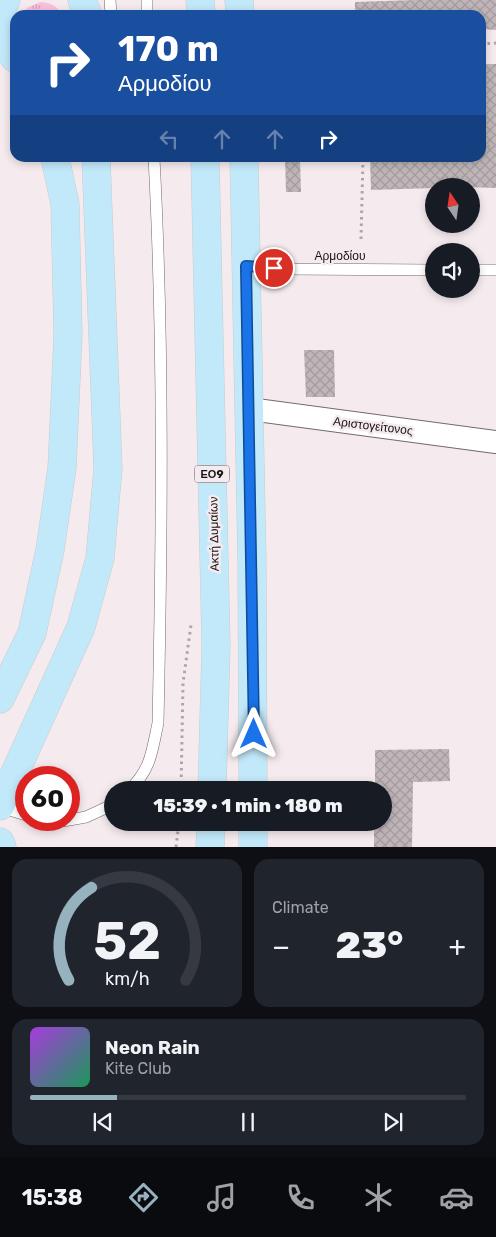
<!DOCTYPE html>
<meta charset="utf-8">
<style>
body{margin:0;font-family:Rubik,sans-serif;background:#20242c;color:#f1f3f6;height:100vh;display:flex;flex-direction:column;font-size:19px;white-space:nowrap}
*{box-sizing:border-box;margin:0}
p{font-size:16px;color:#9ea1a6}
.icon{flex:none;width:28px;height:28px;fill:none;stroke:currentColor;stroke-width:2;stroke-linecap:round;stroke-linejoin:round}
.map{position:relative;height:847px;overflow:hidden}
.details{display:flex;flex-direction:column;gap:12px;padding:12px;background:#0d0f14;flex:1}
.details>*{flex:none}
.hud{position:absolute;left:10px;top:10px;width:476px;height:152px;border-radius:15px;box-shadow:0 2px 8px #0003;background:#1a4fa0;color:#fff;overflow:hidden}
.needle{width:32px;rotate:347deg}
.tools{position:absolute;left:425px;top:178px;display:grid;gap:10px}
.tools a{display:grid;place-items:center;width:55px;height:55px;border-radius:50%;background:#171b24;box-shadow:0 2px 8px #0003;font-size:25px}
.speed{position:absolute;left:15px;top:766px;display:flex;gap:10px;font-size:25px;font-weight:700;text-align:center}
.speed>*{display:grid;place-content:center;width:65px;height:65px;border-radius:50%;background:#171b24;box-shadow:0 2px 8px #0003;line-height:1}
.speed .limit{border:8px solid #d22;background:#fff;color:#111}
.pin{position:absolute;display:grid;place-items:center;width:42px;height:42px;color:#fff;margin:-21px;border:2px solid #fff;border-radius:50%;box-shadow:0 1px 5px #0007}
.me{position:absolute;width:55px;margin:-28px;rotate:0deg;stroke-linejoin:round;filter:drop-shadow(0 0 4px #0008)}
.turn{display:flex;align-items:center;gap:18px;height:105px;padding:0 25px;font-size:22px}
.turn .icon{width:65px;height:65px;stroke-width:2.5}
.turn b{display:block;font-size:35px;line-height:42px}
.lanes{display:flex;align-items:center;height:48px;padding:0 25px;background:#0003;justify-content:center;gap:25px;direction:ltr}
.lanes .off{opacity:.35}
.big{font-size:38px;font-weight:800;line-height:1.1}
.details .card{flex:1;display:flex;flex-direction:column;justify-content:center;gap:8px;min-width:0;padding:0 18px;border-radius:15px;background:#20242c}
.details .dial{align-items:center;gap:0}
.dial svg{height:130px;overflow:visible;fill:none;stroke:#363941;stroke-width:7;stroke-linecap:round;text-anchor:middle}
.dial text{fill:#f1f3f6;stroke:none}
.song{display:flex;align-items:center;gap:15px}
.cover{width:60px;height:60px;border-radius:8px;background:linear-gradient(135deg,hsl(280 70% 55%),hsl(150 70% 35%))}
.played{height:5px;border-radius:2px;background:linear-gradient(90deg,#96b2be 20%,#363941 20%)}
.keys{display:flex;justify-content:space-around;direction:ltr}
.heat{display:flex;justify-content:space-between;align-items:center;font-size:28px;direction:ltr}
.details .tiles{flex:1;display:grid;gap:12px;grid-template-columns:1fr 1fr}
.card:last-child{grid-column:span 2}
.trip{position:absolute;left:104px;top:781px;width:288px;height:50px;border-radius:25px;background:#171b24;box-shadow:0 2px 8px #0003;font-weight:800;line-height:50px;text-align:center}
.tab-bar{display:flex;height:80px;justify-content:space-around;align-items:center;background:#090b0e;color:#9ea1a6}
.tab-bar .icon{width:35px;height:35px}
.tab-bar .active{color:#96b2be}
.tab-bar b{font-size:22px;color:#f1f3f6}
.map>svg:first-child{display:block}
.grass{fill:url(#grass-tufts)}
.building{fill:url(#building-cross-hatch)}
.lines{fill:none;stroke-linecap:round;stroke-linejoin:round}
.lane-casing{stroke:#72686d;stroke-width:12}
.street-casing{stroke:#72686d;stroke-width:24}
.primary-casing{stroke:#cccbcb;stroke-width:29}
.path{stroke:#ada5a8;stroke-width:3;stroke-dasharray:2.5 4;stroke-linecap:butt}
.lane{stroke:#fff;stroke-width:11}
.street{stroke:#fff;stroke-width:22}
.primary{stroke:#c2e9fa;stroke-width:28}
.route-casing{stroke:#114b97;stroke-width:12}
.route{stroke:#1a73e8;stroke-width:9}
.labels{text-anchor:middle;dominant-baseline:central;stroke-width:5;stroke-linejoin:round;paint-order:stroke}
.shield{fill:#f5ebef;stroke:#595356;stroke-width:1}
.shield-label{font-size:11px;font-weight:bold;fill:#161214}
.street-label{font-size:12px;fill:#161214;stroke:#f5ebef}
</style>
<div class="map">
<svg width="496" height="847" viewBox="0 0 496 847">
<defs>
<pattern id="grass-tufts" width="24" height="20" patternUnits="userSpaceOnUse" patternTransform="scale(1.25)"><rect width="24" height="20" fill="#fac1dd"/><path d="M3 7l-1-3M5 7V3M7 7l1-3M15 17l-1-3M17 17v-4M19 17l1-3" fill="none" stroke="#d6a5bd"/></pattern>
<pattern id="building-cross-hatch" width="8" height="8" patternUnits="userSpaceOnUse" patternTransform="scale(1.25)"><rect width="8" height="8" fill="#c0b6ba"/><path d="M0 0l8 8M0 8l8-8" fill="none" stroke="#a49b9f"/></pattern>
</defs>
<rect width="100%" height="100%" fill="#f5ebef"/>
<!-- grass -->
<path class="grass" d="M40,2C50,2 57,6 63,15H23L27,8Z"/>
<!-- building -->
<path class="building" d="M414,0H496V30L481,29V15H355V2Z
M482,64H496V188L434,186V188L371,190L370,159L481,158Z
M285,158H300L301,192H286Z
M304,350H334L335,397H306Z
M449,749L450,781L413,782L412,847H374V822H382V790H375V750Z"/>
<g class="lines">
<defs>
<path id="lane" d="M110,0L111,15
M147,15V0
M246,266L287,269L434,270
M471,270H496
M129,790C151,770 152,751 158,723C162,535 164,346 154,158
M0,807L26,815
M40,820L49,823L69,820
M69,820L86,817L112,805"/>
<path id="street" d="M249,409L496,442"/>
<path id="primary" d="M82,0L88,15
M200,0L201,15
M239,0L240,15
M0,13L6,0
M0,33L6,48L15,58
M205,158L216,646L212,790
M244,158L252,562L253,790
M0,699L32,633L50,550L62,468L68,335L65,204L55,158
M0,806L81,627L100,558L108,468L96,158
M0,842L2,847
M210,847L211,822
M253,847V822"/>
</defs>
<!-- lane casing -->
<use href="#lane" class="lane-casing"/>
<!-- street casing -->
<use href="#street" class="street-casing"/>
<!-- primary casing -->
<use href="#primary" class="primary-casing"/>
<!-- path -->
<path class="path" d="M364,15V8
M481,44L496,43
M481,146H496
M361,239L363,158
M181,790L183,683L191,625
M176,847L179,822"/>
<!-- lane -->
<use href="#lane" class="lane"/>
<!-- street -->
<use href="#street" class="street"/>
<!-- primary -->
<use href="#primary" class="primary"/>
</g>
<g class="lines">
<defs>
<path id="route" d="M254,734L246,266L274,268"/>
</defs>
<!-- route casing -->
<use href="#route" class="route-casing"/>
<!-- route -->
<use href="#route" class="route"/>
</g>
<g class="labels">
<!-- shield labels -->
<rect class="shield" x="194.5" y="465.5" width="35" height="17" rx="4"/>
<g class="shield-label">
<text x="212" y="474">ΕΟ9</text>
</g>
<!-- street labels -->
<g class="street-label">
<text x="340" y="256">Αρμοδίου</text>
<text transform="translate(373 426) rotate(7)">Αριστογείτονος</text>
<text transform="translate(214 534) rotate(-91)">Ακτή Δυμαίων</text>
</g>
</g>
</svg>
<div class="tools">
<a><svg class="needle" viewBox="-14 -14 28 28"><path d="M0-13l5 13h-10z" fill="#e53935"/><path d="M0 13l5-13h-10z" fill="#9ea1a6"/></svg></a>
<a><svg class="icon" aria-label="sound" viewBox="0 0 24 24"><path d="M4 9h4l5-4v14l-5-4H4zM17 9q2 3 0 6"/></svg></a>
</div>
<div class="speed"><div class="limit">60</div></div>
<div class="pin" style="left:274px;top:268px;background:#d93025"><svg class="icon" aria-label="arrive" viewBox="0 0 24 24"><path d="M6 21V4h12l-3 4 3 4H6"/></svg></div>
<svg class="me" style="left:254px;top:734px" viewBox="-20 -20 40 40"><path d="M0-17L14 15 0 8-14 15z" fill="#1a73e8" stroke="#fff" stroke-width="4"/></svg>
<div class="trip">15:39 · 1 min · 180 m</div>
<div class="hud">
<div class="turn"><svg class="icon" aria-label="right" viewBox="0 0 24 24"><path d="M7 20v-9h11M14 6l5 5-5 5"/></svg><div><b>170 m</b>Αρμοδίου</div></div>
<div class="lanes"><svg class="icon off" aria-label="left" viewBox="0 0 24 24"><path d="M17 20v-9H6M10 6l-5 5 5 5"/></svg><svg class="icon off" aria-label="ahead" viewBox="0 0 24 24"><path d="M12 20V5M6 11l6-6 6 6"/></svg><svg class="icon off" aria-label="ahead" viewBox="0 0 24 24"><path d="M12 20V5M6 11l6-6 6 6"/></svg><svg class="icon" aria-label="right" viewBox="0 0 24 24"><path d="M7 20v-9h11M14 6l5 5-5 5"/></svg></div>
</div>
</div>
<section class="details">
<div class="tiles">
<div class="card dial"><svg viewBox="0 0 100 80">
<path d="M14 69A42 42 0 1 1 86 69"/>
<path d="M14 69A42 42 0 0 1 28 12" stroke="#96b2be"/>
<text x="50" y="56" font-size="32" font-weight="700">52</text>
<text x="50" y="72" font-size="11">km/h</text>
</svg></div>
<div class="card"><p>Climate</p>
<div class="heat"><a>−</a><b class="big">23°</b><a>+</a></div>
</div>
<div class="card">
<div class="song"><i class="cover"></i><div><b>Neon Rain</b><p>Kite Club</p></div></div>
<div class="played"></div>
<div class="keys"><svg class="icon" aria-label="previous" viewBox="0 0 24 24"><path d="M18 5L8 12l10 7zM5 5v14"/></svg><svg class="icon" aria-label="pause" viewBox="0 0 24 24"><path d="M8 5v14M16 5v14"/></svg><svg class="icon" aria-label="next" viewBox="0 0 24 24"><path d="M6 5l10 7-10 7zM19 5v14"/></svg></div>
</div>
</div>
</section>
<nav class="tab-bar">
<b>15:38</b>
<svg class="icon active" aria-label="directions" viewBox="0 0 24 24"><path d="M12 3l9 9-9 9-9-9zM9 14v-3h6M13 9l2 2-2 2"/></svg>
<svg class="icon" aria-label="music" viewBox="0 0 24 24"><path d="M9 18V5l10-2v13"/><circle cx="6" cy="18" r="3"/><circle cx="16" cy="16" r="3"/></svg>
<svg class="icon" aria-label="phone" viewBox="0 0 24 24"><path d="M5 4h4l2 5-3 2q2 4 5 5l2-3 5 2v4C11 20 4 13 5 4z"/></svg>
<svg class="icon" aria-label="climate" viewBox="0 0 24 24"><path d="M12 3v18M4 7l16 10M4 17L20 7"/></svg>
<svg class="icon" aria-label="car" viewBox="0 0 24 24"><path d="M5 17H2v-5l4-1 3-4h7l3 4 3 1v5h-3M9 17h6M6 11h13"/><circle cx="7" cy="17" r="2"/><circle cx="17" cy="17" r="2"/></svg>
</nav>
